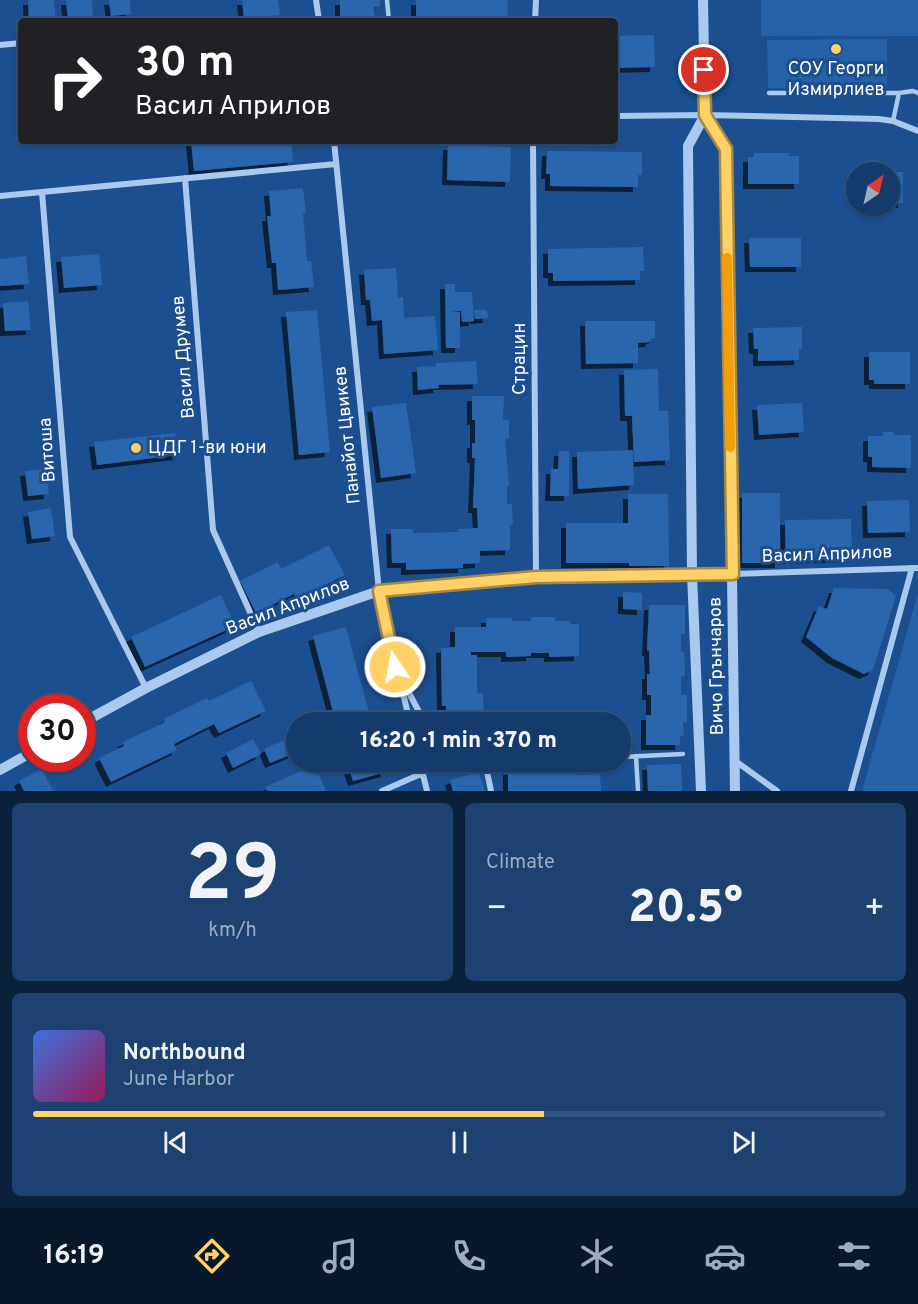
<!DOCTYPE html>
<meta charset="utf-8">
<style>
body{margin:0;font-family:Overpass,sans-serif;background:#1d4271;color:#f1f3f6;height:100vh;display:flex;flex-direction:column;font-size:22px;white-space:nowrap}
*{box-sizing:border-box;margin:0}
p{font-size:20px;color:#9dadc1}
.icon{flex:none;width:33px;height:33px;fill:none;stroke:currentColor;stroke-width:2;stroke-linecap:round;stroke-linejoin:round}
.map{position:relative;height:791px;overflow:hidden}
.details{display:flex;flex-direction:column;gap:12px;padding:12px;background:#0b203b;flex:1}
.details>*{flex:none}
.banner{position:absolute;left:18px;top:18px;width:600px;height:126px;border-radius:6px;box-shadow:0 2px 4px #0004,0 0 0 2px #33557e;background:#202124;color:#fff;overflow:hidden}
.needle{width:39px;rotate:34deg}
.fabs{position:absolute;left:846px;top:162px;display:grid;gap:12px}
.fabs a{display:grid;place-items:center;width:54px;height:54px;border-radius:50%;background:#143b6b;box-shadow:0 2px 4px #0004,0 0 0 2px #33557e;font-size:30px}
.speed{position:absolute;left:18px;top:694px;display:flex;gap:12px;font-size:30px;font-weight:700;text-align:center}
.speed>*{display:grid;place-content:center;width:78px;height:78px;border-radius:50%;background:#143b6b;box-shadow:0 2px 4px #0004,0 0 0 2px #33557e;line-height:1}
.speed .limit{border:9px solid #d22;background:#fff;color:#111}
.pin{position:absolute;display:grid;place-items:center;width:51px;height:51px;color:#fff;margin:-26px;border:3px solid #fff;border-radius:50%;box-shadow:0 2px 6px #0007}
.me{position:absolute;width:66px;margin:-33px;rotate:348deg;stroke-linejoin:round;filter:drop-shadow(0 0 4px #0008)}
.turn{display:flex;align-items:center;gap:21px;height:126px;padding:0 18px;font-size:27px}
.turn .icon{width:78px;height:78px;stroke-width:2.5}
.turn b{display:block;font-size:42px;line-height:51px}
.big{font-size:45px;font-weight:800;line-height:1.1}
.details .tile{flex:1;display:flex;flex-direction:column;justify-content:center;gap:9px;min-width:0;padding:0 21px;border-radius:9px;background:#1d4271}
.details .dial{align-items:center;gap:0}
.dial b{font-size:78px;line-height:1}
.song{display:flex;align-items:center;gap:18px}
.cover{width:72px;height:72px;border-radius:9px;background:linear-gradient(135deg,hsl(220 70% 55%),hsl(330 70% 35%))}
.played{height:6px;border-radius:3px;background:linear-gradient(90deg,#ffd166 60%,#33557e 60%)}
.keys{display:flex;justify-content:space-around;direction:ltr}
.heat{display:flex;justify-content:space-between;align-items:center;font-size:33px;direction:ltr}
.details .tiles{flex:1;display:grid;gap:12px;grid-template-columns:1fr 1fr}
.tile:last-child{grid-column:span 2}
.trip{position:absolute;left:286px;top:712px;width:345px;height:60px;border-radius:30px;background:#143b6b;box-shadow:0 2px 4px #0004,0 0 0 2px #33557e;font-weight:800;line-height:60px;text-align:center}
.tab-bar{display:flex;height:96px;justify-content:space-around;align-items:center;background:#08182b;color:#9dadc1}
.tab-bar .icon{width:42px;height:42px}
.tab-bar .selected{color:#ffd166}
.tab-bar b{font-size:27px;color:#f1f3f6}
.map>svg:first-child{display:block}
.green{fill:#2461a8}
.building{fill:#2a66ad;filter:url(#shadow)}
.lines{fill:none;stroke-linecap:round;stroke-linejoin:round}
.service{stroke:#a9c9ee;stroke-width:4.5}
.minor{stroke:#a9c9ee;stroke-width:6}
.tertiary{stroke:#a9c9ee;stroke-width:10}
.route-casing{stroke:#a68842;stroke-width:15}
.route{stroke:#ffd166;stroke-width:10}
.slow{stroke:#f59e0b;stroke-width:10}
.poi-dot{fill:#ffd166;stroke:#1b4f8f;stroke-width:2}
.labels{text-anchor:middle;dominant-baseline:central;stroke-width:6;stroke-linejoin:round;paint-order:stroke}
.poi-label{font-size:18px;fill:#fff;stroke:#1b4f8f}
.street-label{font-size:18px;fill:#fff;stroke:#1b4f8f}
</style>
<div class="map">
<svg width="918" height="791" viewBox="0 0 918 791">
<defs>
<filter id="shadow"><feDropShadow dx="-5" dy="5" stdDeviation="0" flood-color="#0009"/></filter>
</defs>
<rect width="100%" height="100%" fill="#1b4f8f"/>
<!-- green -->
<path class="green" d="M761,0H918V36H761Z
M887,39V87L768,88L767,40Z
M918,593V791H862Z"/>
<!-- building -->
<path class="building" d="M28,0H54L56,21H29Z
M66,0H92L93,19L68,21Z
M109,0H130L131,14L111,16Z
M242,0H278L280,15L244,18Z
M340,0H380V6L374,7L375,21H340Z
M416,0H508L507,21H416Z
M654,35L655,67L615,68V36Z
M191,141H291L293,162L194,171Z
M448,145L511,147L510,182L447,180Z
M547,151L642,152V175H638V187L550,186V174H546Z
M754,153H789V156H799V184H748V157H754Z
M890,172H903V203H890Z
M303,188L306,213H303L307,261H311L314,287L278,290L276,263H272L267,216H271L269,191Z
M749,238H801V267H750Z
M643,247L644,271H640V280L553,281V273H548V249Z
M99,254L102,285L64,288L61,257Z
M26,256L29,284L0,286V259Z
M396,268L398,298L403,297L404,318L435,316L438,350L384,354L382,320L372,321L370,300H366L364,270Z
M445,284H455V292H472L474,321L462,322L461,311H450L460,312V348H446Z
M28,301L31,330L5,331L3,303Z
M317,310L330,452L299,455L286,312Z
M474,310H487L488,318L475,319Z
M585,321H655V338L651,339L650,342L638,343V363L586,364Z
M802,327V349H799V360L758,361V349H754L753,328Z
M869,352H910V384H874V380H869Z
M476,361L478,384L438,385L439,388L418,390L417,367L436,366V363Z
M658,369L659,411H668L670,460L634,462L632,416H625L624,370Z
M472,396H504L503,420H509V438L505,439L509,485L507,486V504H512L513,525H510V550L480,551V563L463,564V568L406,570V563H392L391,529H413V533L458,532V529L478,528L477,508H473L475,458H472V443H475V420H472Z
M406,403L416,473L381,478L372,407Z
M802,403L804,432L759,435L757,405Z
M883,432H894V435H911V468L872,467V457H868V436H883Z
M175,433L178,455L97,465L94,442Z
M633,450L634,485L578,489L577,452Z
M559,451H569V496H550L551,469H558Z
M46,469L49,494L28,496L25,471Z
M742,493H780V563H742Z
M628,494H668L669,566H629V563H566V523H628Z
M909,500L910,532L868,533L867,501Z
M51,508L55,536L32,539L28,512Z
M851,519L852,557L786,559L785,520Z
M329,545L345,575L297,599L294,594L256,613L240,581L278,562L281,569Z
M834,588L888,589L896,596L873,670L864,674L832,658L806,637L819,606L827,609Z
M623,592L642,593V610L623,609Z
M221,595L235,626L145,667L131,637Z
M649,605H685V634H681V652H684L685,676L681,677V695H687V722L683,723L684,736H680V745H646V715H651V695H647V674H650L649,651H647Z
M531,617H555V621H570V624H579V656L549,657V653H531V656L506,657V652H471V655H477V693H483L484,719H446V706H442L441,648L455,647V627H486V618H512V621H531Z
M346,627L359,676L372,723H336L313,636Z
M251,681L266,711L219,733L214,724L174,744L177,750L111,782L99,758L124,746L123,742L165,722L164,719L207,698L209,701Z
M295,735L297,752L270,763L264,749Z
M253,739L261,754L233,768L226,753Z
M347,762H383L386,772L353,781Z
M681,764L682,791H648L647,765Z
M315,765L326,791H267L265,787Z
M42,769L53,791H24L19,781Z
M533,769V773L577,771V775L600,774L601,791H508V770Z
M479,772L485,791H453L450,780Z"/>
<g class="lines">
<!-- service -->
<path class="service" d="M387,0L389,21
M769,93H899L893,121
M899,93L913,91L918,93
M636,756L638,791
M621,757L683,754"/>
<!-- minor -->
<path class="minor" d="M316,0L319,20
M290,21L318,19
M535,21L536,0
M0,45L21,43
M615,116L705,115L879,119L893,121L918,131
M334,141L379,591L410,723
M533,141L536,577
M185,178L213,530L259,632
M42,192L70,537L146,688
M0,196L336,164
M733,574L918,568
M400,676L425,723
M734,760L777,791
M420,762L427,791
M483,762H485L491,791
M382,791L423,773
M851,791L912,568"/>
<!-- tertiary -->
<path class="tertiary" d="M705,115L726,149L735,791
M82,723L146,688L259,632L379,591L536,577L733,574
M0,770L32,752
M701,791L692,574L688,146L705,115L703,0"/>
</g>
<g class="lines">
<defs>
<path id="route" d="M395,667L379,591L536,577L733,574L726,149L705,115L704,70"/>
</defs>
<!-- route casing -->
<use href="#route" class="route-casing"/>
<!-- route -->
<use href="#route" class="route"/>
<!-- slow -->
<path class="slow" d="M727,258L730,447"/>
</g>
<!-- markers -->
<g class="poi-dot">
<circle cx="836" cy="49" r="6"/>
<circle cx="136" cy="448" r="6"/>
</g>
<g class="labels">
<!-- poi labels -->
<g class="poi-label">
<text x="836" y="69">СОУ Георги<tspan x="836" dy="21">Измирлиев</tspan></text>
<text x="148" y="448" text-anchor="start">ЦДГ 1-ви юни</text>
</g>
<!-- street labels -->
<g class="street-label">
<text transform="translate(184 357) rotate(-95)">Васил Друмев</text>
<text transform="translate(520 359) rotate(-90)">Страцин</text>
<text transform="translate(348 435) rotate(-96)">Панайот Цвикев</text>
<text transform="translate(48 450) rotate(-94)">Витоша</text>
<text transform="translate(827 555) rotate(-2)">Васил Априлов</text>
<text transform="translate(288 607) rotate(-21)">Васил Априлов</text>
<text transform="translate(717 666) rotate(-91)">Вичо Грънчаров</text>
</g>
</g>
</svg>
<div class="fabs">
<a><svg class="needle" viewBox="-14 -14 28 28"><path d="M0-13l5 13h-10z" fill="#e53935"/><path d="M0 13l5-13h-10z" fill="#9dadc1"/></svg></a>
</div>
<div class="speed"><div class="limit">30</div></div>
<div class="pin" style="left:704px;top:70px;background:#d93025"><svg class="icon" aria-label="arrive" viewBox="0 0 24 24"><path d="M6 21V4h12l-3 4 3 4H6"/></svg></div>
<svg class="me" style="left:395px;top:667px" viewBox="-20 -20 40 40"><circle r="17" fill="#ffd166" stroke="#fff" stroke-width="3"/><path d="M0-11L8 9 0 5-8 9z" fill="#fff"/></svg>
<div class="trip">16:20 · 1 min · 370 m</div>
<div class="banner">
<div class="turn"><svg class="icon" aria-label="right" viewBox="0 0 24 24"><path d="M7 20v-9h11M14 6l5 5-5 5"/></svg><div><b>30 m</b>Васил Априлов</div></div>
</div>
</div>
<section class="details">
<div class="tiles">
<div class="tile dial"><b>29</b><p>km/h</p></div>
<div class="tile"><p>Climate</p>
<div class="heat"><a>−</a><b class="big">20.5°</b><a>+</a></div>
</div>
<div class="tile">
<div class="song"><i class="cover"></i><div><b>Northbound</b><p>June Harbor</p></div></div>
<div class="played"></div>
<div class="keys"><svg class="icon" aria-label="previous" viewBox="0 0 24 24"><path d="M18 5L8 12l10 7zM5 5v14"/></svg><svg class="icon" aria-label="pause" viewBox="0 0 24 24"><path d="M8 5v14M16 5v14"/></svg><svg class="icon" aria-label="next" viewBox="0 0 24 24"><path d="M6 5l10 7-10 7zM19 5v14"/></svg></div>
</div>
</div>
</section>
<nav class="tab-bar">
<b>16:19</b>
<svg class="icon selected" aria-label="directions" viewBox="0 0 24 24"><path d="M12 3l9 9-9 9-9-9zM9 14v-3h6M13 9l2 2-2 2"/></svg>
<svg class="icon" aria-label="music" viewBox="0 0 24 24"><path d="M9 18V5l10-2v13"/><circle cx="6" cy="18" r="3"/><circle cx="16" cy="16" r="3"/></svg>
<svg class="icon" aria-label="phone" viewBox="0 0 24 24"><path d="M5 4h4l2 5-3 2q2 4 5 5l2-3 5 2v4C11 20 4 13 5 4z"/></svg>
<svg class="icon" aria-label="climate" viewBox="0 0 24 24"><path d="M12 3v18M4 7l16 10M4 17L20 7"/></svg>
<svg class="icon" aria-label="car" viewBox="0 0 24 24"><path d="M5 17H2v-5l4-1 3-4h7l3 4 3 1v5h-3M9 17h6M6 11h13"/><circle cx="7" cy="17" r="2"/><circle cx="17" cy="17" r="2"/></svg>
<svg class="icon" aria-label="filters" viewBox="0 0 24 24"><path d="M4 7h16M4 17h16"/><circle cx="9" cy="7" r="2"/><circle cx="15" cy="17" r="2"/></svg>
</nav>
